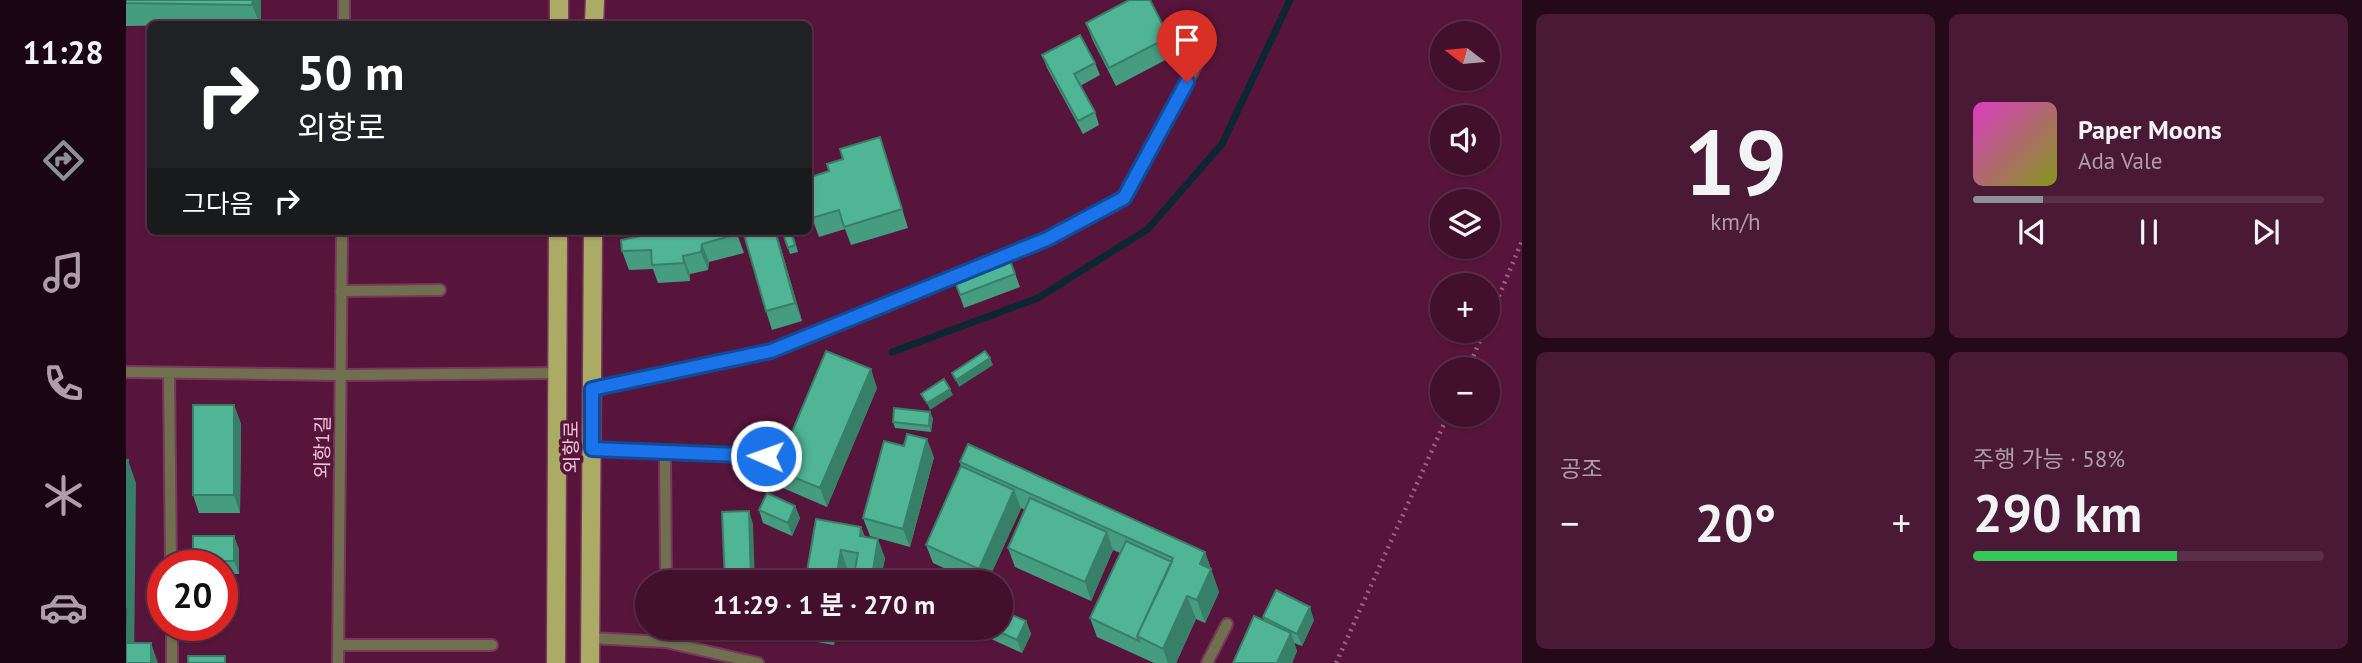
<!DOCTYPE html>
<html lang="ko">
<meta charset="utf-8">
<style>
body{margin:0;font-family:"PT Sans","Noto Sans KR",sans-serif;background:#491935;color:#f1f3f6;height:100vh;display:flex;flex-direction:column;font-size:26px;white-space:nowrap}
*{box-sizing:border-box;margin:0}
p{font-size:23px;color:#ae9daa}
.icon{flex:none;width:38px;height:38px;fill:none;stroke:currentColor;stroke-width:2;stroke-linecap:round;stroke-linejoin:round}
.map{position:relative;flex:1;overflow:hidden}
.drawer{display:flex;flex-direction:column;gap:14px;padding:14px;background:#240919;width:840px}
.drawer>*{flex:none}
.banner{position:absolute;left:21px;top:21px;width:665px;height:214px;border-radius:10px;box-shadow:0 2px 5px #0004,0 0 0 2px #5a3049;background:#202124;color:#fff;overflow:hidden}
.needle{width:46px;rotate:286deg}
.controls{position:absolute;left:1304px;top:21px;display:grid;gap:14px}
.controls a{display:grid;place-items:center;width:70px;height:70px;border-radius:50%;background:#42102d;box-shadow:0 2px 5px #0004,0 0 0 2px #5a3049;font-size:35px}
.speed{position:absolute;left:21px;top:550px;display:flex;gap:14px;font-size:35px;font-weight:700;text-align:center}
.speed>*{display:grid;place-content:center;width:91px;height:91px;border-radius:50%;background:#42102d;box-shadow:0 2px 5px #0004,0 0 0 2px #5a3049;line-height:1}
.speed .limit{border:10px solid #d22;background:#fff;color:#111}
.pin{position:absolute;display:grid;place-items:center;width:60px;height:60px;color:#fff;margin:-72px -30px;border-radius:50% 50% 50% 0;rotate:-45deg;box-shadow:0 0 7px #0007}
.pin .icon{rotate:45deg}
.me{position:absolute;width:77px;margin:-38px;rotate:272deg;stroke-linejoin:round;filter:drop-shadow(0 0 5px #0008)}
.turn{display:flex;align-items:center;gap:24px;height:147px;padding:0 35px;font-size:32px}
.turn .icon{width:91px;height:91px;stroke-width:2.5}
.turn b{display:block;font-size:49px;line-height:60px}
.then{display:flex;align-items:center;height:66px;padding:0 35px;background:#0003;gap:14px;font-size:26px}
.big{font-size:52px;font-weight:700;line-height:1.1}
.drawer .widget{flex:1;display:flex;flex-direction:column;justify-content:center;gap:10px;min-width:0;padding:0 24px;border-radius:10px;background:#491935}
.drawer .dial{align-items:center;gap:0}
.dial b{font-size:91px;line-height:1}
.song{display:flex;align-items:center;gap:21px}
.cover{width:84px;height:84px;border-radius:10px;background:linear-gradient(135deg,hsl(310 70% 55%),hsl(70 70% 35%))}
.played{height:7px;border-radius:4px;background:linear-gradient(90deg,#8c9099 20%,#5a3049 20%)}
.keys{display:flex;justify-content:space-around;direction:ltr}
.heat{display:flex;justify-content:space-between;align-items:center;font-size:38px;direction:ltr}
.charge{height:10px;border-radius:5px;background:linear-gradient(90deg,#34c759 58%,#5a3049 0)}
.drawer .tiles{flex:1;display:grid;gap:14px;grid-template-columns:repeat(2,1fr)}
.trip{position:absolute;left:509px;top:570px;width:378px;height:70px;border-radius:35px;background:#42102d;box-shadow:0 2px 5px #0004,0 0 0 2px #5a3049;font-weight:700;line-height:70px;text-align:center}
main{display:flex;flex:1;min-height:0}
.tab-bar{display:flex;flex-direction:column;width:126px;justify-content:space-around;align-items:center;background:#1a0612;color:#ae9daa}
.tab-bar .icon{width:49px;height:49px}
.tab-bar .current{color:#8c9099}
.tab-bar b{font-size:32px;color:#f1f3f6}
.map>svg:first-child{display:block}
.lines{fill:none;stroke-linecap:round;stroke-linejoin:round}
.stream{stroke:#0c2733;stroke-width:7}
.service-casing{stroke:#76385b;stroke-width:14}
.primary-casing{stroke:#76385b;stroke-width:21}
.path{stroke:#99617f;stroke-width:4.5;stroke-dasharray:2 5;stroke-linecap:butt}
.service{stroke:#70704f;stroke-width:10}
.primary{stroke:#abab66;stroke-width:18}
.wall{fill:#459c7f}
.shaded-wall{fill:#387f68}
.building{fill:#50b594;stroke:#387f68;stroke-width:2}
.route-casing{stroke:#114b97;stroke-width:18}
.route{stroke:#1a73e8;stroke-width:12}
.labels{text-anchor:middle;dominant-baseline:central;stroke-width:7;stroke-linejoin:round;paint-order:stroke}
.street-label{font-size:19px;fill:#eec4d7;stroke:#58153c}
</style>
<main>
<nav class="tab-bar">
<b>11:28</b>
<svg class="icon current" aria-label="directions" viewBox="0 0 24 24"><path d="M12 3l9 9-9 9-9-9zM9 14v-3h6M13 9l2 2-2 2"/></svg>
<svg class="icon" aria-label="music" viewBox="0 0 24 24"><path d="M9 18V5l10-2v13"/><circle cx="6" cy="18" r="3"/><circle cx="16" cy="16" r="3"/></svg>
<svg class="icon" aria-label="phone" viewBox="0 0 24 24"><path d="M5 4h4l2 5-3 2q2 4 5 5l2-3 5 2v4C11 20 4 13 5 4z"/></svg>
<svg class="icon" aria-label="climate" viewBox="0 0 24 24"><path d="M12 3v18M4 7l16 10M4 17L20 7"/></svg>
<svg class="icon" aria-label="car" viewBox="0 0 24 24"><path d="M5 17H2v-5l4-1 3-4h7l3 4 3 1v5h-3M9 17h6M6 11h13"/><circle cx="7" cy="17" r="2"/><circle cx="17" cy="17" r="2"/></svg>
</nav>
<div class="map">
<svg width="1396" height="663" viewBox="0 0 1396 663">
<rect width="100%" height="100%" fill="#58153c"/>
<g class="lines">
<!-- stream -->
<path class="stream" d="M766,352L912,298L1022,229L1096,144L1164,0"/>
<defs>
<path id="service" d="M218,24V0
M870,259L921,239L998,198L1074,59
M215,291L314,290
M0,372L215,375L431,373
M43,373L45,565
M466,389L645,351L839,272
M466,448L640,456
M539,452L540,583
M46,625V663
M465,638L540,642V628
M540,642L632,663
M212,645H366
M212,663L216,231
M1081,663L1101,624"/>
<path id="primary" d="M433,24V0
M468,24L469,0
M430,663L432,231
M464,663L467,231"/>
</defs>
<!-- service casing -->
<use href="#service" class="service-casing"/>
<!-- primary casing -->
<use href="#primary" class="primary-casing"/>
<!-- path -->
<path class="path" d="M1362,322L1396,241
M1342,369L1358,331
M1210,663L1322,415"/>
<!-- service -->
<use href="#service" class="service"/>
<!-- primary -->
<use href="#primary" class="primary"/>
</g>
<!-- wall -->
<path class="wall" d="M0,0H135V24L0,26Z
M960,23L1043,37L1049,55L990,86L967,41Z
M916,55L969,63L974,75L954,86L969,112L973,125L957,134L921,68Z
M754,137L782,228L725,245L719,229L693,237L686,218L703,171L717,159Z
M610,231L618,253L583,262L582,270L564,274V281L532,283L527,269L503,270L496,251Z
M617,231H650L676,321L646,330L640,311Z
M656,231L667,234L672,252L664,254Z
M880,249L894,287L838,308L825,271Z
M751,388L701,507L657,488L650,470Z
M108,405L115,424L114,513H73L67,495Z
M807,418L805,432L769,428L767,422Z
M808,457L784,547L744,536L737,518Z
M834,462L1079,552L1093,592L1079,623L1070,619L1050,663H1028L971,637L964,618L994,553L987,550L965,601L889,567L882,548L899,510L895,508L861,583H850L807,563L800,545L835,466Z
M669,506L674,518L666,536L637,523L633,510Z
M735,527L739,537L759,558L754,583H728L727,580L729,569L721,568L719,583H679Z
M113,549V574H96V565H69L67,561Z
M1137,617L1188,620L1176,646L1168,643L1171,651L1166,663H1107L1138,621Z
M900,621L905,634L896,653L841,628H875Z
M675,628H711L708,645L679,640Z"/>
<!-- shaded-wall -->
<path class="shaded-wall" d="M127,0H135V24H134L126,5Z
M649,231H650L676,321L669,303Z
M576,244L583,262L582,270L575,252Z
M557,256L564,274V281L558,263Z
M864,358L867,365L833,387L830,380Z
M745,369L751,388L701,507L694,488Z
M824,389L827,395L804,410L801,403Z
M108,405L115,424L114,513L108,495Z
M804,412L807,418L805,432L803,426Z
M801,439L808,457L784,547L777,529Z
M2,460L10,483L8,663L0,644Z
M888,490L895,509L861,583H858L853,569Z
M669,506L674,518L666,536L662,523Z
M623,511L627,524L629,583H626L625,582Z
M735,527L742,546L734,536Z
M981,532L987,550L965,601L959,582Z
M108,536L113,549V574L108,561Z
M752,539L759,558L754,583H745Z
M715,550L721,568L719,583H709Z
M1079,552L1093,592L1079,623L1071,600L1074,564Z
M1061,596L1070,619L1050,663H1042L1037,649Z
M1184,607L1188,620L1176,646L1171,634Z
M900,621L905,634L896,653L891,640Z
M702,628H711L708,645Z
M1165,633L1171,651L1166,663H1151Z
M25,643L32,663H25Z"/>
<!-- building -->
<path class="building" d="M0,0H127L126,5L0,3Z
M1003,0H1024L1043,37L983,68L960,23Z
M954,35L969,63L948,74L969,112L952,121L916,55Z
M754,137L776,209L718,227L713,210L686,218L682,206V178L703,171L701,164L717,159L714,149Z
M538,231H610L611,234L576,244L575,252L557,256L558,263L526,265L525,250L496,251L495,240Z
M617,231H649L669,303L640,311Z
M656,231H665L669,245L662,248Z
M880,249L889,274L834,295L825,271Z
M700,351L745,369L694,488L650,470Z
M859,351L864,358L830,380L826,373Z
M818,379L824,389L801,403L795,394Z
M67,405H108V495H67Z
M768,408L804,412L803,426L767,422Z
M781,434L801,439L777,529L737,518L758,441L778,446Z
M842,444L1079,552L1074,564L1085,569L1071,600L1061,596L1037,649L1011,636L1047,558L834,462Z
M0,460H2L0,608Z
M835,466L888,490L853,569L800,545Z
M641,493L669,506L662,523L633,510Z
M904,498L981,532L959,582L882,548Z
M623,511L625,582H599L596,512Z
M690,519L735,527L734,536L752,539L745,583L727,580L732,553L715,550L709,583H679Z
M67,536H108V561H67Z
M1000,541L1046,562L1011,636L1013,641L964,618Z
M782,573L805,583H778Z
M1150,590L1184,607L1171,634L1137,617Z
M875,610L900,621L891,640L865,628H875Z
M1128,616L1165,633L1151,663H1107Z
M0,643H25V663H0Z
M62,656H99V663H62Z"/>
<g class="lines">
<defs>
<path id="route" d="M640,456L466,449V389L645,351L921,239L998,198L1061,82"/>
</defs>
<!-- route casing -->
<use href="#route" class="route-casing"/>
<!-- route -->
<use href="#route" class="route"/>
</g>
<g class="labels">
<!-- street labels -->
<g class="street-label">
<text transform="translate(196 447) rotate(-89)">외항1길</text>
<text transform="translate(445 447) rotate(-90)">외항로</text>
</g>
</g>
</svg>
<div class="controls">
<a><svg class="needle" viewBox="-14 -14 28 28"><path d="M0-13l5 13h-10z" fill="#e53935"/><path d="M0 13l5-13h-10z" fill="#ae9daa"/></svg></a>
<a><svg class="icon" aria-label="sound" viewBox="0 0 24 24"><path d="M4 9h4l5-4v14l-5-4H4zM17 9q2 3 0 6"/></svg></a>
<a><svg class="icon" aria-label="layers" viewBox="0 0 24 24"><path d="M12 4l9 5-9 5-9-5zM3 14l9 5 9-5"/></svg></a>
<a>+</a>
<a>−</a>
</div>
<div class="speed"><div class="limit">20</div></div>
<div class="pin" style="left:1061px;top:82px;background:#d93025"><svg class="icon" aria-label="arrive" viewBox="0 0 24 24"><path d="M6 21V4h12l-3 4 3 4H6"/></svg></div>
<svg class="me" style="left:640px;top:456px" viewBox="-20 -20 40 40"><circle r="17" fill="#1a73e8" stroke="#fff" stroke-width="3"/><path d="M0-11L8 9 0 5-8 9z" fill="#fff"/></svg>
<div class="trip">11:29 · 1 분 · 270 m</div>
<div class="banner">
<div class="turn"><svg class="icon" aria-label="right" viewBox="0 0 24 24"><path d="M7 20v-9h11M14 6l5 5-5 5"/></svg><div><b>50 m</b>외항로</div></div>
<div class="then">그다음<svg class="icon" aria-label="right" viewBox="0 0 24 24"><path d="M7 20v-9h11M14 6l5 5-5 5"/></svg></div>
</div>
</div>
<section class="drawer">
<div class="tiles">
<div class="widget dial"><b>19</b><p>km/h</p></div>
<div class="widget">
<div class="song"><i class="cover"></i><div><b>Paper Moons</b><p>Ada Vale</p></div></div>
<div class="played"></div>
<div class="keys"><svg class="icon" aria-label="previous" viewBox="0 0 24 24"><path d="M18 5L8 12l10 7zM5 5v14"/></svg><svg class="icon" aria-label="pause" viewBox="0 0 24 24"><path d="M8 5v14M16 5v14"/></svg><svg class="icon" aria-label="next" viewBox="0 0 24 24"><path d="M6 5l10 7-10 7zM19 5v14"/></svg></div>
</div>
<div class="widget"><p>공조</p>
<div class="heat"><a>−</a><b class="big">20°</b><a>+</a></div>
</div>
<div class="widget"><p>주행 가능 · 58%</p><b class="big">290 km</b><div class="charge"></div></div>
</div>
</section>
</main>
